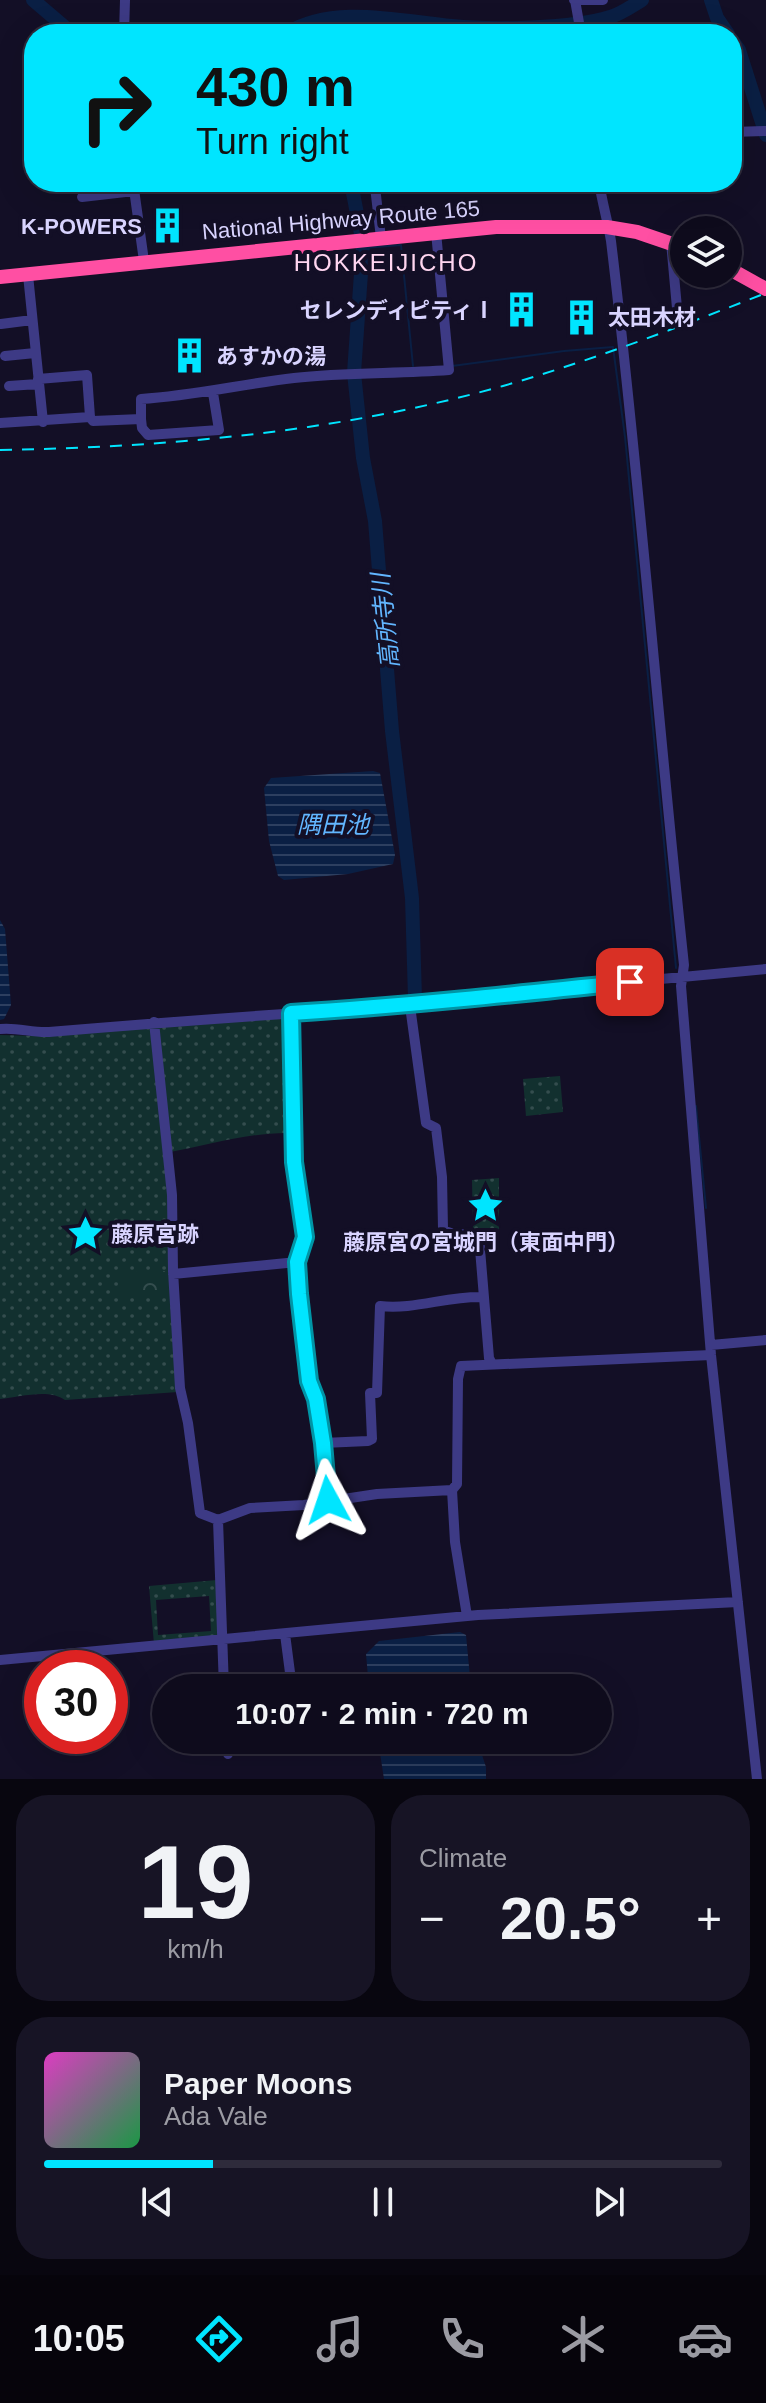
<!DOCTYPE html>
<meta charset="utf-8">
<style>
body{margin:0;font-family:Helvetica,"Noto Sans JP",sans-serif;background:#171425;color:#f1f3f6;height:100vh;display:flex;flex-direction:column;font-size:30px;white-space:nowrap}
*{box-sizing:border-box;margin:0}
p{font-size:26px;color:#9b9ba3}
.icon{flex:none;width:44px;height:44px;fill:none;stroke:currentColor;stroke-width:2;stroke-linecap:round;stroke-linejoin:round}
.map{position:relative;height:1779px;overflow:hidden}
.panel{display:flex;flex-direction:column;gap:16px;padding:16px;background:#08060f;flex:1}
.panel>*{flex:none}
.banner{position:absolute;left:24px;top:24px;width:718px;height:168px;border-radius:32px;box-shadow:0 8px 32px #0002,0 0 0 2px #2e2b3b;background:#00e5ff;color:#111;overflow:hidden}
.tools{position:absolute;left:670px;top:216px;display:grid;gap:16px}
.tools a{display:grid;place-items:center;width:72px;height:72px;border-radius:50%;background:#0e0b1c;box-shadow:0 8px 32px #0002,0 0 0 2px #2e2b3b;font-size:40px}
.speed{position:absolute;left:24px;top:1650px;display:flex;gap:16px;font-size:40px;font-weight:700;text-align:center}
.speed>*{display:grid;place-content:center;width:104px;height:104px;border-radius:50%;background:#0e0b1c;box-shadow:0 8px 32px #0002,0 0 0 2px #2e2b3b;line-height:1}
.speed .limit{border:12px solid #d22;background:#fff;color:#111}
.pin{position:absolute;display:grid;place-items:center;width:68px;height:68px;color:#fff;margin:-34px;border-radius:16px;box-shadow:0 4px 12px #0006}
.me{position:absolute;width:88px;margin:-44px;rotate:355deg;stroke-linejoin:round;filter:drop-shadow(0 0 6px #0008)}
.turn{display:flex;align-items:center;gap:28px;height:168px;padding:0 40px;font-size:36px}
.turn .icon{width:104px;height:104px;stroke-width:2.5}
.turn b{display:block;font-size:56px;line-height:68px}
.big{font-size:60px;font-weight:800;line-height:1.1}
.panel .tile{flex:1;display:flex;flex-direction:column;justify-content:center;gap:12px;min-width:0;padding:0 28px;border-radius:32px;background:#171425}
.panel .dial{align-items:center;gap:0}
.dial b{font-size:104px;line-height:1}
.song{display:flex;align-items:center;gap:24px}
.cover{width:96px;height:96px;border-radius:12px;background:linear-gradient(135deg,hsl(310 70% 55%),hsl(140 70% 35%))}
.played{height:8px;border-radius:4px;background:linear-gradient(90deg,#00e5ff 25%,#2e2b3b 25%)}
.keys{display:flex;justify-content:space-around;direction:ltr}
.heat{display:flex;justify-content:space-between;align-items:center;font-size:44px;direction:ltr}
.panel .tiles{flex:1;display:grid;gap:16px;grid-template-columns:1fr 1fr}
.tile:last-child{grid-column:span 2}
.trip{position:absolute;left:152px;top:1674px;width:460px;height:80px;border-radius:40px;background:#0e0b1c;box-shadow:0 8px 32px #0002,0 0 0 2px #2e2b3b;font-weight:800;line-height:80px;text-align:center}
.dock{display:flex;height:128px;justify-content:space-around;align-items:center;background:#06040b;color:#9b9ba3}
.dock .icon{width:56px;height:56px}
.dock .current{color:#00e5ff}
.dock b{font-size:36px;color:#f1f3f6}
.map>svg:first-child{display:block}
.grass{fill:url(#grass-dots);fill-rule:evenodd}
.forest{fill:url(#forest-crowns)}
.water{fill:url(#water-rules)}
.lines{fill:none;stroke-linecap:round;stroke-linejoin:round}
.stream{stroke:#0a1f44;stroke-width:2}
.river{stroke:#0a1f44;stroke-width:14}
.minor{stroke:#3d3a85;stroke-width:10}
.highway{stroke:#ff4fa3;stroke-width:14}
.rail{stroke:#00e5ff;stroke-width:2;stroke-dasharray:12 10;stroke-linecap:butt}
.route-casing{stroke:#0095a6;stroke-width:20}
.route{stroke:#00e5ff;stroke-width:14}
.labels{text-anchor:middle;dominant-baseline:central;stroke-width:8;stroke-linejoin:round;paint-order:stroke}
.street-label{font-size:22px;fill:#d9d4ff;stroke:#130f26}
.poi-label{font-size:22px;font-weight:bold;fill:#d9d4ff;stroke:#130f26;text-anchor:start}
.neighbourhood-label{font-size:24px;letter-spacing:2px;fill:#ffd6f0;stroke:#130f26}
.water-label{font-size:24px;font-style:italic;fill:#62b6ff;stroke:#130f26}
</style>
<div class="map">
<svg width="766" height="1779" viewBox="0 0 766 1779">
<defs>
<pattern id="grass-dots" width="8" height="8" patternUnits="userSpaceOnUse" patternTransform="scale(2)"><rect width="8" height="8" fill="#12302f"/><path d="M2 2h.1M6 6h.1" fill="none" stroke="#344d4e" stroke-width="1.8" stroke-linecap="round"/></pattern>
<pattern id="forest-crowns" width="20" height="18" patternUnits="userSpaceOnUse" patternTransform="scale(2)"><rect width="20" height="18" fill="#12302f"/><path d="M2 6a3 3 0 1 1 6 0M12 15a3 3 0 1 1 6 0" fill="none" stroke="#344d4e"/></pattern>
<pattern id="water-rules" width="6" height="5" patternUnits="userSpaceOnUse" patternTransform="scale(2)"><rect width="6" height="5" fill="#0a1f44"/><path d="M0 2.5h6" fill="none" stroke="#2d3f60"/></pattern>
</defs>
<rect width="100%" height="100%" fill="#130f26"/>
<!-- grass -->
<path class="grass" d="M285,1018L289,1021L291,1133C248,1132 207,1146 165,1153L178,1392L65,1400C49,1388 19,1397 0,1399V1035L41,1036Z
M560,1076L563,1112L526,1116L523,1079Z
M499,1178V1235L482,1236L473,1232L472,1180Z
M217,1580V1638L154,1644L149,1586ZM209,1596L211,1631L158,1635L156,1600Z"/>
<!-- forest -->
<path class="forest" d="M153,1270L171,1272L173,1294L121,1298L119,1274Z"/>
<!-- water -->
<path class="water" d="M373,771L380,773L395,855L393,864L348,874L284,880L278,876L269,841L264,788L271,778Z
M0,920L5,929L11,1005L4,1019L0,1020Z
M460,1632L466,1635L471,1688H369L366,1654L379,1641Z
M378,1740H477L486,1767V1779H384Z"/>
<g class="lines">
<!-- stream -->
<path class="stream" d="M363,248L401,245L413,366
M452,366L564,351L613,347L625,437L676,968
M696,1106L706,1208"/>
<!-- river -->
<path class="river" d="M33,0L73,34
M711,0L717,18L728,34
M285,34C334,4 398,21 452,26C493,30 571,29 610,17C621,14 632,6 642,0
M732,40L739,50L766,135
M353,182L352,188L361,234
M363,245L354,373L363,458L375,521L392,731L412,898L415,998"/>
<!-- minor -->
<path class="minor" d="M574,0H603
M575,0L581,34
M124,34L125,0
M732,132L766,131
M133,182L144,261
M378,182L375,187L381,238
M599,182C602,202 608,222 611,241C640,482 658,724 684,965L681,986L711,1355L757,1779
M82,197L134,191
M671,242L677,308
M28,275L43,422
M1,324L32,320
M5,356L35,353
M38,379L87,375L90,417
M9,386L38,384
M141,419L142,428L148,435L219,430L213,393
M0,423L90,417L93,421L141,419V399C193,396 242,384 294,378C346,372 398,374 449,370L436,232
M410,1006L426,1123L436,1128L442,1177L443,1229C453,1238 468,1231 479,1237L489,1358L492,1364
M291,1013L294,1162L305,1237L297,1262L299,1294L309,1381L316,1399L323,1443L328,1500
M154,1022L172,1195L173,1271L180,1388L188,1423L200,1513L218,1520L250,1508L304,1505L377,1494L452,1490
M0,1029C17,1027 32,1033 49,1032C169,1022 289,1013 410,1006L451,999L766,969
M173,1274L297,1262
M711,1345L766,1340
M323,1443L368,1441L372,1439L370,1393H377L380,1306C414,1310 447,1296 482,1297
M218,1520L224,1688
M467,1616L455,1542L452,1490L457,1484L458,1379L461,1366L711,1355
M285,1634L292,1688
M0,1660L478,1615L738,1602
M227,1740L228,1754
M298,1740L299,1748"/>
<!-- highway -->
<path class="highway" d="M728,268L766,289
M0,277L496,227H607L637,232L684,248"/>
<!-- rail -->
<path class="rail" d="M0,450C170,447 339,432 503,386C593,360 679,327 766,293"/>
</g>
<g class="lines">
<defs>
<path id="route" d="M328,1500L323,1443L316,1399L309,1381L299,1294L297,1262L305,1237L294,1162L291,1013C404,1006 517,994 630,982"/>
</defs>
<!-- route casing -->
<use href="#route" class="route-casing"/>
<!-- route -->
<use href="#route" class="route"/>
</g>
<!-- icons -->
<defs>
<symbol id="building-bare" viewBox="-9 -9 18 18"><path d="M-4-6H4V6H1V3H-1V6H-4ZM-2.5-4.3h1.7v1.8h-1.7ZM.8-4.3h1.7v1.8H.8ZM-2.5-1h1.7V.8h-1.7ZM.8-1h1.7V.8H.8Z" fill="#00e5ff" stroke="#130f26" stroke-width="2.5" paint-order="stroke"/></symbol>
<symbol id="sight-bare" viewBox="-9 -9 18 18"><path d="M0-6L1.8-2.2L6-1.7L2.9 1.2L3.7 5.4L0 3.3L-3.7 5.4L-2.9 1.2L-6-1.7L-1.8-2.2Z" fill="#00e5ff" stroke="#130f26" stroke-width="2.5" paint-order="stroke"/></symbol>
</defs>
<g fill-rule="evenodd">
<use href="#building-bare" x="142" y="200" width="51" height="51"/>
<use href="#building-bare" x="496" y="284" width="51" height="51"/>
<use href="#building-bare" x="556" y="292" width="51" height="51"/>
<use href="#building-bare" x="164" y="330" width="51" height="51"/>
<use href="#sight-bare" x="460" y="1180" width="51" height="51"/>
<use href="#sight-bare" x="60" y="1208" width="51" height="51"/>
</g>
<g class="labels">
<!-- street labels -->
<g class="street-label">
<text transform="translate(341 220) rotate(-5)">National Highway Route 165</text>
</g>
<!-- poi labels -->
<g class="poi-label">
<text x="142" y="226" text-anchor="end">K-POWERS</text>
<text x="495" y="310" text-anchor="end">セレンディピティⅠ</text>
<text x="608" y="317">太田木材</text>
<text x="216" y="356">あすかの湯</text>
<text x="111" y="1234">藤原宮跡</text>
<text x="486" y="1242" text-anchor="middle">藤原宮の宮城門（東面中門）</text>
</g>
<!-- neighbourhood labels -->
<g class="neighbourhood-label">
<text x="386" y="262">HOKKEIJICHO</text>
</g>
<!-- water labels -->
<g class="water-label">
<text transform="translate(385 621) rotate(-96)">高所寺川</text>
<text x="333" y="824">隅田池</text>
</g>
</g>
</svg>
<div class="tools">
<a><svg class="icon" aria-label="layers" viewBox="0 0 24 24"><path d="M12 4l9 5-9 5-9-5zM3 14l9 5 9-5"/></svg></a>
</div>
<div class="speed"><div class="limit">30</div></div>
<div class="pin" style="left:630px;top:982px;background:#d93025"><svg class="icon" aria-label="arrive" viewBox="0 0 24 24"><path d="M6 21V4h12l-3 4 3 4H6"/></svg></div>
<svg class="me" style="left:328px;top:1500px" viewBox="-20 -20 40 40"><path d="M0-17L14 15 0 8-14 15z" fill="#00e5ff" stroke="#fff" stroke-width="4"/></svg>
<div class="trip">10:07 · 2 min · 720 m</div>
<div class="banner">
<div class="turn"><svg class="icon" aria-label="right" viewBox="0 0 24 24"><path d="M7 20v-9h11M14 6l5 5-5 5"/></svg><div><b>430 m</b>Turn right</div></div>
</div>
</div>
<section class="panel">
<div class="tiles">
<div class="tile dial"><b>19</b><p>km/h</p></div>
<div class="tile"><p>Climate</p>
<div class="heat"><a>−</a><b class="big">20.5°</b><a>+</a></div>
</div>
<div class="tile">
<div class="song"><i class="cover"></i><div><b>Paper Moons</b><p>Ada Vale</p></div></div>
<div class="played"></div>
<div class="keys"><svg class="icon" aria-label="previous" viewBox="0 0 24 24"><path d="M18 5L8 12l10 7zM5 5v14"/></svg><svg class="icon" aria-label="pause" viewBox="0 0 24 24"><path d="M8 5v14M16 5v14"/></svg><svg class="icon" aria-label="next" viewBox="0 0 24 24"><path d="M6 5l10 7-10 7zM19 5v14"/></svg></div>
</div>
</div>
</section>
<nav class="dock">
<b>10:05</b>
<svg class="icon current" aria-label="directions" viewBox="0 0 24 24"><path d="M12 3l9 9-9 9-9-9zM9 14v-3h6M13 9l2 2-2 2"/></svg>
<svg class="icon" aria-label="music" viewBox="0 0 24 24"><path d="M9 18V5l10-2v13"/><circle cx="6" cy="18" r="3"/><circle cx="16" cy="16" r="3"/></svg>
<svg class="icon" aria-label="phone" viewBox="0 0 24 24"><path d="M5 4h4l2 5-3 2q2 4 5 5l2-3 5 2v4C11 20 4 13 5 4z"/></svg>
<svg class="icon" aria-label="climate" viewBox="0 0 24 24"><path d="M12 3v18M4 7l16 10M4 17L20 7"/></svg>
<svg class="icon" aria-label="car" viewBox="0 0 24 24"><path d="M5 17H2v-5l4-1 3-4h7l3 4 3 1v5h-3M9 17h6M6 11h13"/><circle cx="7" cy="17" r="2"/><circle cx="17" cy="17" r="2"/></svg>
</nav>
